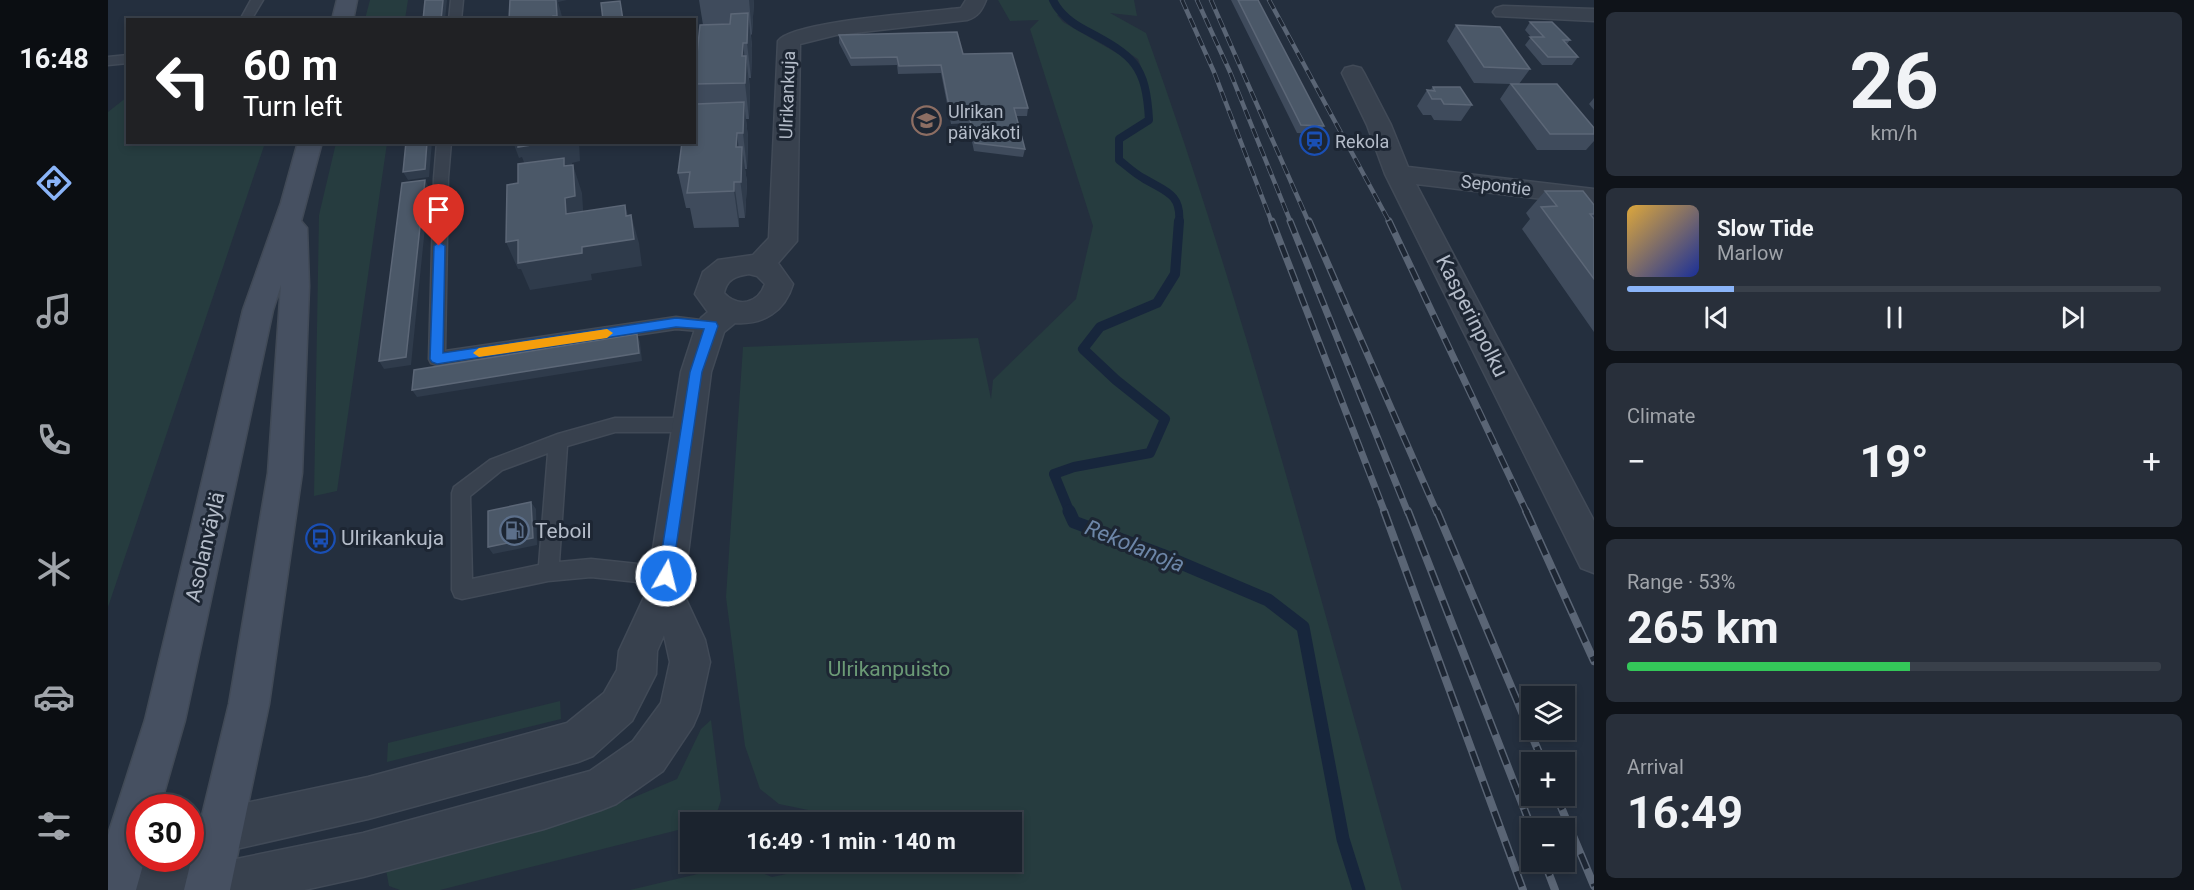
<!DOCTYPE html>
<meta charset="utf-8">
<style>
body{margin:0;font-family:Roboto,sans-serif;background:#282f3a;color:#f1f3f6;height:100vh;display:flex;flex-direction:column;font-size:22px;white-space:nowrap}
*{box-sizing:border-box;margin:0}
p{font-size:20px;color:#a0a4aa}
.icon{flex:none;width:33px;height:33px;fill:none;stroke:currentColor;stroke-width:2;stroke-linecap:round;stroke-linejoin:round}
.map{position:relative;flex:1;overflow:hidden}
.side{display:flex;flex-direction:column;gap:12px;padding:12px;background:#0f1319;width:600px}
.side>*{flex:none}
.top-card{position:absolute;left:18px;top:18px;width:570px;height:126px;border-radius:0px;box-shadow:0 3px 9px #0003,0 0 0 2px #39404a;background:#202124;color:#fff;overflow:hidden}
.controls{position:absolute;left:1413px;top:686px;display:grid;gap:12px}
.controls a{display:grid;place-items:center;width:54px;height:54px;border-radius:0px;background:#1b232e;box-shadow:0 3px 9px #0003,0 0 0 2px #39404a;font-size:30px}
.speed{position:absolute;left:18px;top:794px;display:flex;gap:12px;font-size:30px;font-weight:700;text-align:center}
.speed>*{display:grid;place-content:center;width:78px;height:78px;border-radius:50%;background:#1b232e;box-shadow:0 3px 9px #0003,0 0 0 2px #39404a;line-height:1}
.speed .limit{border:9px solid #d22;background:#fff;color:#111}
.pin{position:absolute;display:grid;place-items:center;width:51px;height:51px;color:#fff;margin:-62px -26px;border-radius:50% 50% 50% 0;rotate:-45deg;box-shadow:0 0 6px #0007}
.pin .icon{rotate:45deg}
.me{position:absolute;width:66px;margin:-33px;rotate:8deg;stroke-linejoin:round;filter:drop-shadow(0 0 4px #0008)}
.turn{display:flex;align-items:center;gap:21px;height:126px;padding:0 18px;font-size:27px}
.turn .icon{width:78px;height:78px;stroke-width:2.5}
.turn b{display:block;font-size:42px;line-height:51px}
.big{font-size:45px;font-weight:700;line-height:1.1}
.side .tile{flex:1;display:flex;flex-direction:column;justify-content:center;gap:9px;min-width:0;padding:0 21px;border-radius:9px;background:#282f3a}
.side .dial{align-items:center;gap:0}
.dial b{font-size:78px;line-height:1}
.song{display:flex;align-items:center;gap:18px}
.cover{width:72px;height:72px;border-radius:9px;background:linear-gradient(135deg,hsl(40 70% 55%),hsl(230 70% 35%))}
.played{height:6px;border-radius:3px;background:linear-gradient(90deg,#8ab4f8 20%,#39404a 20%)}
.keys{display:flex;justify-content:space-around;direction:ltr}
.heat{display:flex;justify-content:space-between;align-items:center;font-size:33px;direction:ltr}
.charge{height:9px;border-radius:4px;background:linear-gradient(90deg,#34c759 53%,#39404a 0)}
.trip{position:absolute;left:572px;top:812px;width:342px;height:60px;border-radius:0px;background:#1b232e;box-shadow:0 3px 9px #0003,0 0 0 2px #39404a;font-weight:700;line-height:60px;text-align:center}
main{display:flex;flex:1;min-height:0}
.dock{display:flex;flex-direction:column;width:108px;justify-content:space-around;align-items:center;background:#0b0e12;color:#a0a4aa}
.dock .icon{width:42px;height:42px}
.dock .current{color:#8ab4f8}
.dock b{font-size:27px;color:#f1f3f6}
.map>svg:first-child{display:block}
.green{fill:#263c3f;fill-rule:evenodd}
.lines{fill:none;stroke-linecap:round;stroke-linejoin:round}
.stream-far2{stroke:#17263c;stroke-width:8}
.stream-far1{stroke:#17263c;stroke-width:10}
.stream{stroke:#17263c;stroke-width:13}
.lane-casing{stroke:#414a57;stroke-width:3}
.street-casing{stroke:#414a57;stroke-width:3}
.secondary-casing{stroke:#414a57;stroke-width:3}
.lane{fill:#38414e;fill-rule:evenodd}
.street{fill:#38414e;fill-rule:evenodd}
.secondary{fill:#465061;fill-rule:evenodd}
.rail-far2-casing{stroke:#5a6575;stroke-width:4.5}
.rail-far1-casing{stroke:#5a6575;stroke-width:7}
.rail-casing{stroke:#5a6575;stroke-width:8}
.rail-far2{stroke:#1d2633;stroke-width:3;stroke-dasharray:10;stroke-linecap:butt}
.rail-far1{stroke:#1d2633;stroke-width:4.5;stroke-dasharray:13;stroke-linecap:butt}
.rail{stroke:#1d2633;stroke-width:5;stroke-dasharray:16;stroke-linecap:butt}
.wall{fill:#3f4b5c}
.shaded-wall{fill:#2f3b4b}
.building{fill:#4b5868;stroke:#5c6777;stroke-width:1.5}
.route{fill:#1a73e8;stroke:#114b97;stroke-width:1.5}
.slow{fill:#f59e0b}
.labels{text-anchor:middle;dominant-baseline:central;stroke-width:6;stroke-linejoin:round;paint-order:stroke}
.far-street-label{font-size:18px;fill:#b4bcc9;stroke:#1d2633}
.far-poi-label{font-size:18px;fill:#b4bcc9;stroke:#1d2633;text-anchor:start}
.street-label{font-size:21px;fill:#b4bcc9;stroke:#1d2633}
.poi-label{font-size:21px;fill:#b4bcc9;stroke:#1d2633;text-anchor:start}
.park-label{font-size:21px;fill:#6b9a76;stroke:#1d2633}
.water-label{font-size:22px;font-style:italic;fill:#6d86a8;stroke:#1d2633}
</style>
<main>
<nav class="dock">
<b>16:48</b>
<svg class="icon current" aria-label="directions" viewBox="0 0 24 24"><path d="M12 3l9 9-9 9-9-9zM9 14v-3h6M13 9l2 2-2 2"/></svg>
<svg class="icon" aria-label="music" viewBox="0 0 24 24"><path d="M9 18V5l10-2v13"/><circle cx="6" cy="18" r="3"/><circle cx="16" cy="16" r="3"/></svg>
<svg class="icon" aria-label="phone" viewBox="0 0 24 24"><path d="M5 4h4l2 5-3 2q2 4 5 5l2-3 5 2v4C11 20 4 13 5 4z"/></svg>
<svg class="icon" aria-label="climate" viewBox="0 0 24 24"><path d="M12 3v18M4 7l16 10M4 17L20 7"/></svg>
<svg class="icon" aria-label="car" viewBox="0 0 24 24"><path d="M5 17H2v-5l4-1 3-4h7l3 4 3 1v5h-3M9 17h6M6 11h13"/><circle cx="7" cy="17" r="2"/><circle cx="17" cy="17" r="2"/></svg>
<svg class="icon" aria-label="filters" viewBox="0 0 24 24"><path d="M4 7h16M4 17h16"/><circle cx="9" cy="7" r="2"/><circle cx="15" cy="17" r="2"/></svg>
</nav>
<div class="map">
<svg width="1486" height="890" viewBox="0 0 1486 890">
<rect width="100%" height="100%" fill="#242f3e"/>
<!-- green -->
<path class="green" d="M262,0H300L297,19H257Z
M890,0H1026L1029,16L1002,13L1038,33C1139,313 1213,603 1294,890H522L632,864L664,877L742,861H903V822H724L700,810L671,804L652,789L637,746L618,597L635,347L870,338L883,399L885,380L968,299L985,226L922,29L931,20L902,21ZM959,13L966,21L992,34L1030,59L1033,67L955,22L949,15Z
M19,97L20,142L157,143L0,607V112Z
M228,143H279L229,491L206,496L211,215Z
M452,701L453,719L279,762L280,743Z
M603,720L613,800L607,819L598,822H582V827L332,890H292L281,886L277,864L522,799L569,779L593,729Z"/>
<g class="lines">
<!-- stream-far2 -->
<path class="stream-far2" d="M945,0C952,15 965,24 979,31C1026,56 1038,65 1041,120L1011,139V160C1019,166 1026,173 1035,178C1056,191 1074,193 1071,223"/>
<!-- stream-far1 -->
<path class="stream-far1" d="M962,513L946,474L966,467L1042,453L1057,419L1008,380L975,349L992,327L1049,303L1067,274L1071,221"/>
<!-- stream -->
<path class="stream" d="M961,511L966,522L1054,555L1160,600L1195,627L1235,839L1251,890"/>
<defs>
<path id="lane" d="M143,0H155L143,20H132Z
M343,0H355L353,20H341Z
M20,55V63L0,65V57Z
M329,142H343L340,178L337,351L568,317L609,322L611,326L609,330L603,332L568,329L329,365L323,363L321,359L326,178Z
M507,418H580L586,420L589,425L586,430L580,432H507L459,446L451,562L483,559L558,567L565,570L568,576L565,582L558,585L483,577L440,581L354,599L347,597L344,590V493L346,487L382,460L450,434ZM440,453L431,565L364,579L362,496L394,470Z"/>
<path id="street" d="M858,0H878C874,10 870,17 859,20L728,35L692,44L689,241L670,263L685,284C677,311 656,325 627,323L616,332L603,372L575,593L597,640L602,662L591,712L585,726L555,771L508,804L493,810L436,829L255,877L196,890H0V864L32,848V858H82V822L114,808L260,777L459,723L496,693L509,670L511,651L538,593L573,372L588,326L593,318L600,312L587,294L595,272L610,260L645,255L661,238L670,41C684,21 823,12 853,8ZM641,274L649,276L657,284C650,304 630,308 616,293C619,279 628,276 641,274ZM556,635L562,662L553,703L525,741L482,771L255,833L99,865H90L119,851L260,819L470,762L485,756L524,721L548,674L549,651Z
M1395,6L1486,9V21L1388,16L1385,12L1388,8Z
M1245,66L1253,68L1256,73L1283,125L1300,167L1486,189V205L1308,184L1486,521V573L1473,568L1277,174L1259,125L1234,73L1237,68Z"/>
<path id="secondary" d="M229,0H249L245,20H224Z
M190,142H214L193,221L199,228L201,286L194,473L161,704L122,890H76L121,704L160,473L173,285L165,310L77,720L52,807H32V858H37L28,890H0V835L37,720L135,310L173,203Z"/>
</defs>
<!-- lane casing -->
<use href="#lane" class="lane-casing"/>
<!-- street casing -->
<use href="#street" class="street-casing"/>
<!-- secondary casing -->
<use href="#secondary" class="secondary-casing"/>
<!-- lane -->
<use href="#lane" class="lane"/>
<!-- street -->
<use href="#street" class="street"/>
<!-- secondary -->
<use href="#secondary" class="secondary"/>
<defs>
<path id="rail-far2" d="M1074,0L1106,72L1164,223
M1089,0L1122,72L1183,223
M1103,0L1201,223
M1161,0L1282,223"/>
<path id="rail-far1" d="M1164,221L1277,513
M1182,221L1300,513
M1201,221L1329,513
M1281,221L1419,513"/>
<path id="rail" d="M1276,511L1415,890
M1300,511L1424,829
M1329,511L1435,762
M1418,511L1486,661
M1448,795L1486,886
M1436,861L1447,890"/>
</defs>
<!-- rail-far2 casing -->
<use href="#rail-far2" class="rail-far2-casing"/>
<!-- rail-far1 casing -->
<use href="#rail-far1" class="rail-far1-casing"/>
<!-- rail casing -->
<use href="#rail" class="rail-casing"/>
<!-- rail-far2 -->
<use href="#rail-far2" class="rail-far2"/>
<!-- rail-far1 -->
<use href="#rail-far1" class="rail-far1"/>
<!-- rail -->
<use href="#rail" class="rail"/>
</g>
<!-- wall -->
<path class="wall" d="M591,0H646L644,34L643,35L644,48L643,78H641L642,91L641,119H638L640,138L639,169H637L639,182L637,218H631V227L586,228L582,208H578L570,173L586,142L589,103L586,88V78L595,25Z
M1123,0H1150L1216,126L1212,134L1189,133Z
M1422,22L1462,40L1459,44L1470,57L1464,65H1434L1417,45L1423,37L1417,30Z
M1348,25L1422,69L1411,84L1486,128V141L1478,150H1429L1392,99L1402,84L1366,83L1339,41Z
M731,35L855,54L920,108L919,116H908L917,149L915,157L866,151L860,123L843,124L833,73L790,74L789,65L743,66L731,43Z
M1325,87L1364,105L1353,121L1326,120L1323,115H1315L1309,106L1319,90H1322Z
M1486,98V110L1481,104Z
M1437,191L1486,205V332L1414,229L1422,219L1418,213Z"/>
<!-- shaded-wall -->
<path class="shaded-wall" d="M335,0H339L337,20H333Z
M418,0H459L450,2L455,20H445Z
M641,0H646L644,34Z
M640,13L644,48L643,78L639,43Z
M635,43L638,69V56L642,91L641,119L634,56Z
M636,102L640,138L639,169L635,133Z
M629,133L633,168L634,147L639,182L637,218L628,147Z
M319,142H324L321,177L300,180L295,172Z
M405,142H471L472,161L464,163V169L421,175L414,157L411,158Z
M465,165L474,193L476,224L458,214L457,198Z
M317,180L321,188L303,365L276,369L271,361Z
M626,182L631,218V227L626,191Z
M517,205L525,233L523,215L531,243L534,266L483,274L484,280L422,290L413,269H410L398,242L410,240L474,247L518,216Z
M529,334L532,342L534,361L309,397L304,390Z
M423,502L428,509L429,545L385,554L380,547Z"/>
<!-- building -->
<path class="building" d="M317,0H335L333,20H315Z
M402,0H448L449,16H445V20H401Z
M1130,0H1150L1216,126L1193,125Z
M512,1L515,20H495L493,3Z
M640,13L639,43H635L634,56H638L637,83L586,84L592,25L622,24L623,14Z
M1422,22H1444L1462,40H1455L1470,57H1440L1422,37H1436Z
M1348,25L1392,27L1422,69L1376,67Z
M849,32L855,54L904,53L920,108H906L917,149L867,143L861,115L843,116L833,65L791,66L789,57L743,58L731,35Z
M1403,84H1449L1486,128V134H1442Z
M1325,87H1352L1364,105L1336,104L1333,99H1324L1319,90L1327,91Z
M636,102L635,133H629L628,147H634L633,182H626V191L579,193L582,172L570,173L574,142H586V121L589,104Z
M298,142H319L317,169L295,172Z
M410,142H442L410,147Z
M456,158V166L465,165L467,196L457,198L458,214L517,205L518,216L523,215L526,239L474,247V253L410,263V240L398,242L399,185L410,183V164Z
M317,180L298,357L271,361L294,183Z
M1437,191H1475L1486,205V214H1482L1486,219V279L1433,207L1449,206Z
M529,334L531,353L304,390L306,370Z
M423,502L425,538L380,547V511Z"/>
<!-- route -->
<path class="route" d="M331,242L337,246L335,353L568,318L608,322L610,326L594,372L563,581L558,583L552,581L550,576L582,372L596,329L568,327L329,364L324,362L322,359L326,246Z"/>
<!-- slow -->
<path class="slow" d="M499,329L505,333L499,338L371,357L365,353L371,348Z"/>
<!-- icons -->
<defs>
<symbol id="school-ring" viewBox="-11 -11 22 22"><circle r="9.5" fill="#1d2633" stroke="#8d6e63" stroke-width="1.5"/><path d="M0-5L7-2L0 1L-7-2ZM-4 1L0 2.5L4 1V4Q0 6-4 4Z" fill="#8d6e63"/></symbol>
<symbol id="station-ring" viewBox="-11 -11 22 22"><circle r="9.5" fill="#1d2633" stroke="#1a4fb4" stroke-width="1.5"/><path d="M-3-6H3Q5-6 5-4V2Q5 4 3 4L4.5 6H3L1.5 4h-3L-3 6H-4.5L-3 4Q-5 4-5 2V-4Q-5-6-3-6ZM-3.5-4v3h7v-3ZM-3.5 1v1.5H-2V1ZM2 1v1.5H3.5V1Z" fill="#1a4fb4"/></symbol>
<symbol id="fuel-ring" viewBox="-11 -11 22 22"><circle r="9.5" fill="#1d2633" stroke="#5c6f8a" stroke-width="1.5"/><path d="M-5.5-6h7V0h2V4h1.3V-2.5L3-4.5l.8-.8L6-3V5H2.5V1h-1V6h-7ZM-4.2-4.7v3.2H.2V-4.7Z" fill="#5c6f8a"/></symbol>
<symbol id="bus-ring" viewBox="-11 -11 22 22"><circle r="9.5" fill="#1d2633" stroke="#1a4fb4" stroke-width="1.5"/><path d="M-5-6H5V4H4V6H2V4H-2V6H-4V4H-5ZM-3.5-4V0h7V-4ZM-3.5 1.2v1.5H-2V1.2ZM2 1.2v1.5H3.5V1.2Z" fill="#1a4fb4"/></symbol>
</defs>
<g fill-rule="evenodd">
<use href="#school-ring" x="802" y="104" width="33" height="33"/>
<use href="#station-ring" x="1190" y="124" width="33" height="33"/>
<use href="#fuel-ring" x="390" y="514" width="33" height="33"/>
<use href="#bus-ring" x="196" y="522" width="33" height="33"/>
</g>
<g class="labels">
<!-- far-street labels -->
<g class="far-street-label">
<text transform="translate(679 95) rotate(-88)">Ulrikankuja</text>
<text transform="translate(1388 185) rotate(7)">Sepontie</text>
</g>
<!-- far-poi labels -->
<g class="far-poi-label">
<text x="840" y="111">Ulrikan<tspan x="840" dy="21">päiväkoti</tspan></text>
<text x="1227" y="141">Rekola</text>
</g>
<!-- street labels -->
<g class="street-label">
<text transform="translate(1364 316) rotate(63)">Kasperinpolku</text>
<text transform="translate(97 547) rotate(-77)">Asolanväylä</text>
</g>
<!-- poi labels -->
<g class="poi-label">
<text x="427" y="531">Teboil</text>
<text x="233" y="538">Ulrikankuja</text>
</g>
<!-- park labels -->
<g class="park-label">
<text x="781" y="669">Ulrikanpuisto</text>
</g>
<!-- water labels -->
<g class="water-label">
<text transform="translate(1027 546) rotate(22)">Rekolanoja</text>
</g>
</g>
</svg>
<div class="controls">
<a><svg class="icon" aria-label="layers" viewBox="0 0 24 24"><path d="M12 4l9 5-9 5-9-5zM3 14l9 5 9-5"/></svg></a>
<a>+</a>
<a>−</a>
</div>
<div class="speed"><div class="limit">30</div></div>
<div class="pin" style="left:331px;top:246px;background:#d93025"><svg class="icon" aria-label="arrive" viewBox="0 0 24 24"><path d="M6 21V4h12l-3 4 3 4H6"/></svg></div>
<svg class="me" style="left:558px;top:576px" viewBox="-20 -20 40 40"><circle r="17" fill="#1a73e8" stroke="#fff" stroke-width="3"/><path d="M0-11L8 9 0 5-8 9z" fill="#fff"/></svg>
<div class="trip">16:49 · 1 min · 140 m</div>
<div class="top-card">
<div class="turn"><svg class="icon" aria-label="left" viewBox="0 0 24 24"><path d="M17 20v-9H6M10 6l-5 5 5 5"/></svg><div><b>60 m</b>Turn left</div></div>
</div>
</div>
<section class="side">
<div class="tile dial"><b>26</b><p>km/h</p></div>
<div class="tile">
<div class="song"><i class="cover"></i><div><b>Slow Tide</b><p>Marlow</p></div></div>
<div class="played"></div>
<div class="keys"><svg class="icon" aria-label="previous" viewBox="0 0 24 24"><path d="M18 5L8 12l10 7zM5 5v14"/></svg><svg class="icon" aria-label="pause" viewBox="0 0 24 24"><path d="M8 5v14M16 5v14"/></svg><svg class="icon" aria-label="next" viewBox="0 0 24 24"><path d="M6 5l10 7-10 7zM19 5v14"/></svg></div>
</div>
<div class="tile"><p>Climate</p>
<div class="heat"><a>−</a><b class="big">19°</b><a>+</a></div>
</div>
<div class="tile"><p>Range · 53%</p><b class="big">265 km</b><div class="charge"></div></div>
<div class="tile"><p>Arrival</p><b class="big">16:49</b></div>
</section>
</main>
